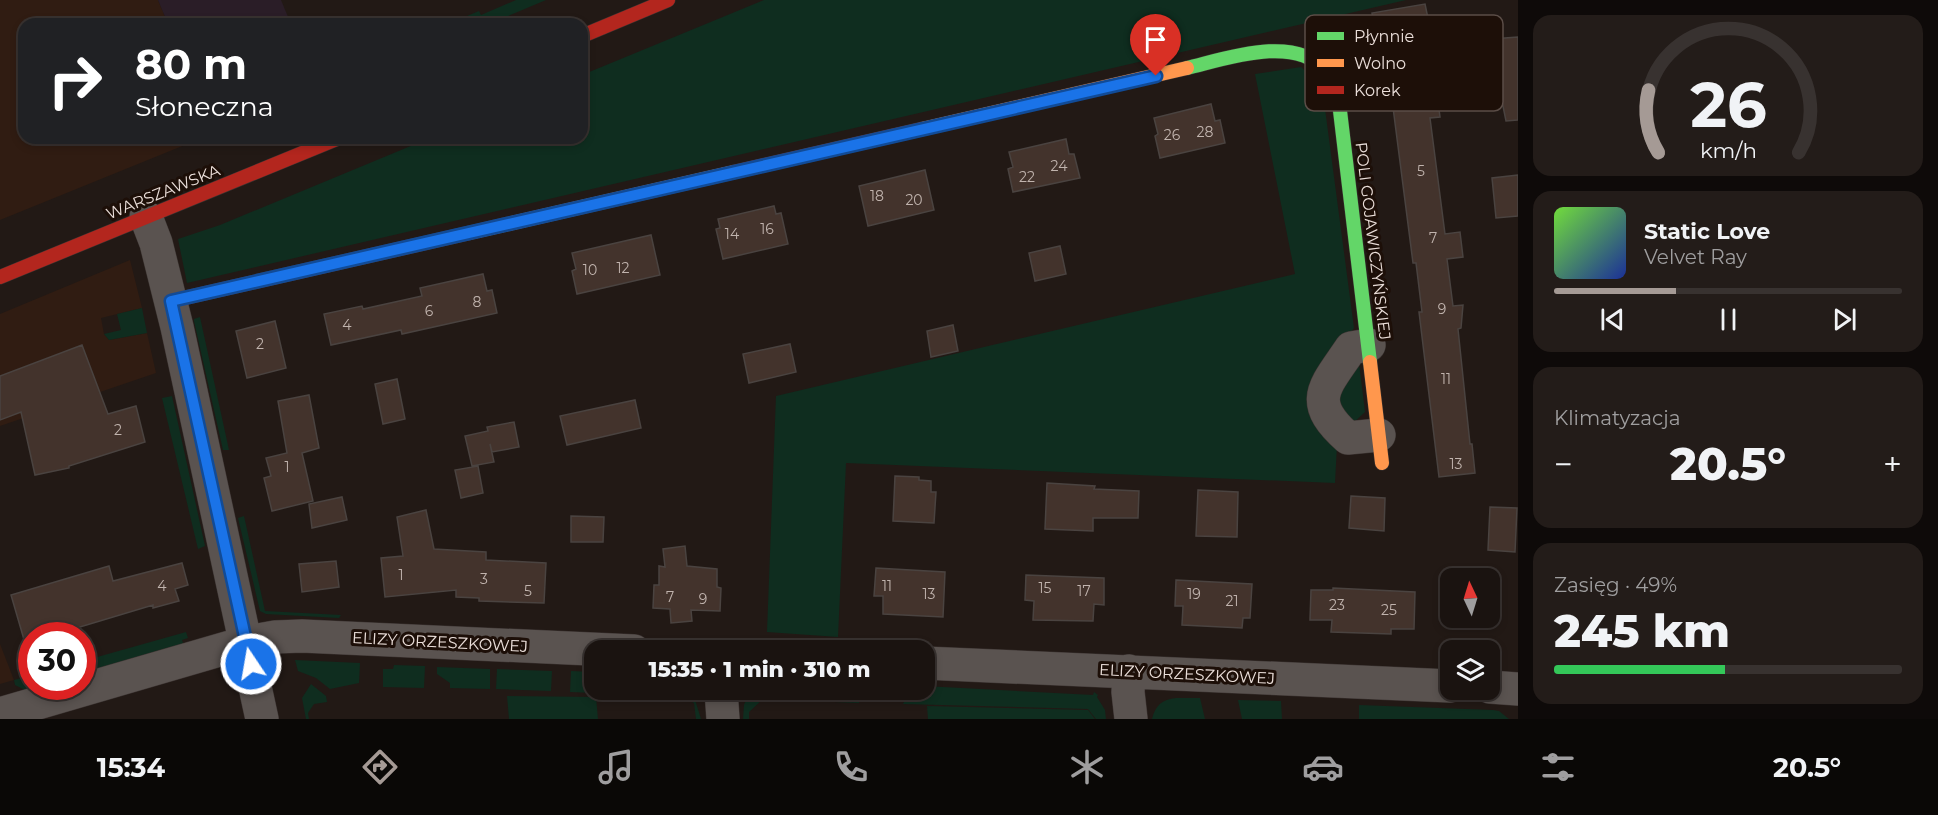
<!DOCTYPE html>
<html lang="pl">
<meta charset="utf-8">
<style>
body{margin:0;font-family:Montserrat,sans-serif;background:#231c19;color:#f1f3f6;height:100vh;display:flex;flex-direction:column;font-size:22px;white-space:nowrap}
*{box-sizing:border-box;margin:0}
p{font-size:20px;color:#9f9e9f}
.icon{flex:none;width:33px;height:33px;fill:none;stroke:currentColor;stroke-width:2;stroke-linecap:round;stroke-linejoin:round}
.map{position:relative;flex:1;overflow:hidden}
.details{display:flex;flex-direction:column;gap:15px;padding:15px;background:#0e0a09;width:420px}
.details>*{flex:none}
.banner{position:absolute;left:18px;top:18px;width:570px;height:126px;border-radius:18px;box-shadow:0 3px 9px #0003,0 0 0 2px #383230;background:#202124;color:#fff;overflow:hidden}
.needle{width:39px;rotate:356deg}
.controls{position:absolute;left:1440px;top:568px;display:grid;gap:12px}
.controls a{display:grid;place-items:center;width:60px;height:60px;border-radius:12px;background:#1a1310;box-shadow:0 3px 9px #0003,0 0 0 2px #383230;font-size:30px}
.speed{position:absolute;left:18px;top:622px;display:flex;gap:12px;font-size:30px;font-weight:700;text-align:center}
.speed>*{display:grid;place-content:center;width:78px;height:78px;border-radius:50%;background:#1a1310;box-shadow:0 3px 9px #0003,0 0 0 2px #383230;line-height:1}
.speed .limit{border:9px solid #d22;background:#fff;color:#111}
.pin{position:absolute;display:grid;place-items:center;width:51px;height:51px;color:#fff;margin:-62px -26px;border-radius:50% 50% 50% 0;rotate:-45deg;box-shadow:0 0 6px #0007}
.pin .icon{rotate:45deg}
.me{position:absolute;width:66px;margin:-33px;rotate:348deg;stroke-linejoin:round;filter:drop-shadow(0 0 4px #0008)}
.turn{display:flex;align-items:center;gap:21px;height:126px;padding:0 18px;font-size:27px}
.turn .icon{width:78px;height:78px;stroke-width:2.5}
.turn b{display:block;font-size:42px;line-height:51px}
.big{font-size:45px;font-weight:800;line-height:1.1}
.details .tile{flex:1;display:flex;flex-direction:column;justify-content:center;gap:9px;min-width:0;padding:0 21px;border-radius:18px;background:#231c19}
.details .dial{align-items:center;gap:0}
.dial svg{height:156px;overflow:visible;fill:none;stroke:#383230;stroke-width:7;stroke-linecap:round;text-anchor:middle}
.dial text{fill:#f1f3f6;stroke:none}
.song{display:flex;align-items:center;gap:18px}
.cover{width:72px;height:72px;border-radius:9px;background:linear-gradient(135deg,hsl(100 70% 55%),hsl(230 70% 35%))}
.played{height:6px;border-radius:3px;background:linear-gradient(90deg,#a59a95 35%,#383230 35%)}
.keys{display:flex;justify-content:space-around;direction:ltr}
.heat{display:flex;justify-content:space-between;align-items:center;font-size:33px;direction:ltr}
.charge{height:9px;border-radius:4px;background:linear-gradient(90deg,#34c759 49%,#383230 0)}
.trip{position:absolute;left:584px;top:640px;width:351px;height:60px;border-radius:18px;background:#1a1310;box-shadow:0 3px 9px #0003,0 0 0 2px #383230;font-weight:800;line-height:60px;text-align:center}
.tabs{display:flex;height:96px;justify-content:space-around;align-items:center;background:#0a0806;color:#9f9e9f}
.tabs .icon{width:42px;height:42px}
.tabs .active{color:#a59a95}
.tabs b{font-size:27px;color:#f1f3f6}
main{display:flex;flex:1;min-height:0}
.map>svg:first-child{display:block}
.built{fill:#301c12}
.industrial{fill:#2a1d27}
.green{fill:#0f2d1f}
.building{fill:#43332c;stroke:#4a4340;stroke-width:1.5}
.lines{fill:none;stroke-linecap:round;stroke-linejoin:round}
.street-casing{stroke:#3c3432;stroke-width:34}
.fast-casing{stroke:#3c3432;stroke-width:15}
.slow-casing{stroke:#3c3432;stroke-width:15}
.jam-casing{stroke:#3c3432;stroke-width:15}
.street{stroke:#5a5350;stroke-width:33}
.fast{stroke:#63d668;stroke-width:14}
.slow{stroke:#ff974d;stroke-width:14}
.jam{stroke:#b3261e;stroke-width:14}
.route-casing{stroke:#114b97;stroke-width:15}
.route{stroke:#1a73e8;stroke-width:10}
.labels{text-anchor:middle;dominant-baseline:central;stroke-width:6;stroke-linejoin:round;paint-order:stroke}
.number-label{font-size:14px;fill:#c1b4ae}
.street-label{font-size:16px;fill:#ebdfda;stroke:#1d0f08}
.key{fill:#1d0f08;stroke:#5b4d47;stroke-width:1.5}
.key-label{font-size:16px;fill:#ebdfda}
</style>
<main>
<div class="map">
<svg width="1518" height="719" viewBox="0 0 1518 719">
<rect width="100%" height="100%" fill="#221915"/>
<!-- built -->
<path class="built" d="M0,0H158L168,24H24V138H202L0,220Z
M130,260L142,308L101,318L104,334L109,340L147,333L156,373L0,426V314Z
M0,644L14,680L0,684Z"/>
<!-- industrial -->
<path class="industrial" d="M158,0H281L291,24H168Z"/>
<!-- green -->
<path class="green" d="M516,0H546L489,24H456L455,21L479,11L481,15Z
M764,0H1406L187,283L178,239L220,225L430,138H582V75Z
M1301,67L1322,86L1354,328L1335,356L1337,445L1335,483L846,463L838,637L767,632L776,396L1295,274L1255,74Z
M142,308L147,333L109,340L104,334L121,330L117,314Z
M200,317L229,450H223L194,321V319Z
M1358,355L1365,412L1350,426L1334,392Z
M172,396L205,546L198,549L162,398Z
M244,516L265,611L341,615L339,618L266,614L260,611L238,518Z
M186,632L188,638L182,640L185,649L83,677V661Z
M295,660L360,663L359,683L330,689L316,678L298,671Z
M394,665L425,666L424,688L383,687V669H393Z
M437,667L490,669V689L450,688V683L437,674Z
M497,669L552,671L551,691L496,689Z
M571,671L594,672V690H619V694L570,692Z
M31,675L32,687H47L27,691L15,685L14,680Z
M311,684L326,696L327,702L314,704L308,713L309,719H306L302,698Z
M924,686L1093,695L1094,692L1098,695L1097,697L1105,710L1106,719H1096L1088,709L903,704L910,690H924Z
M672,690H692L701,719H696L694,703L680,696H672Z
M750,690H859V703L763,699L749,712V719H743L744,705Z
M507,696L596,697L598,719H509Z
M1176,698H1200L1205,719H1152C1155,706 1162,699 1176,698Z
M1238,700L1281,701L1282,719H1242Z
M1359,705L1493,710L1499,711L1509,719H1359Z
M927,706L1088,710L1095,719H928Z"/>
<!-- building -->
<path class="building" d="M1425,4L1430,28L1421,30L1424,44L1422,45L1428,96L1437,94L1440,117L1430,118L1445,234L1460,232L1463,257L1447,259L1453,306L1463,305L1461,328L1458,329L1470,444H1472L1475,473L1439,477L1419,312H1422L1416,263H1413L1390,84H1393L1385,33L1376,35L1372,13Z
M1518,37V120L1506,121L1497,77L1492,39Z
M1211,104L1215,121L1220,120L1225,143L1160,158L1155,136L1158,134L1154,118Z
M1066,139L1069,154H1074L1080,178L1013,192L1008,169L1013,167L1009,152Z
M925,170L934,210L868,226L859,186Z
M1518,175V216L1496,218L1492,178Z
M774,206L776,214L781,213L788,244L723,259L716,229L720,228L718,219Z
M651,235L660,275L577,294L572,271L576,269L572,253Z
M1060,246L1066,274L1035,281L1029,253Z
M483,274L487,291L492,290L497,313L402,334L401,330L331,345L324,314L362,306L363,309L422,296L420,288Z
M275,321L286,368L247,378L236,331Z
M953,325L958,351L931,357L927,331Z
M790,344L796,372L749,383L743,354Z
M82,345L108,414L136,406L145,442L69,466V468L35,475L21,412L0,420V376Z
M397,379L405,419L383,424L375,384Z
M309,395L319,448L302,453L313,501L272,511L264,478L271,476L266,458L287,453L278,401Z
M635,400L641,428L567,445L560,416Z
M514,422L519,447L492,452L490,444L494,462L472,466L465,436L488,431L487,427Z
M478,466L483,493L461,498L455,470Z
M895,476L919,477V480L931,481V492H936L934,523L893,521Z
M1047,483L1095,486L1094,489L1139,491L1138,518H1093V531L1045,529Z
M1198,490L1238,492L1237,537L1196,536Z
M1351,496L1385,498L1384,531L1349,528Z
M342,497L347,520L312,528L309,504Z
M1490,507L1517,508L1515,552L1488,550Z
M426,510L434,549L486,552V560L546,563L544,603L479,601V598L456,597V590L385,597L381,558L403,556L397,517Z
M571,516L604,517L603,542H571Z
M685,546L687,566L717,569V587L721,588L720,611L691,610L692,621L671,623L670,609L653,608L654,585H659V566L665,567L663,549Z
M336,561L339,587L302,592L299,564Z
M182,563L188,585L175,589L179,601L153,608V605L50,636H32V641L25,643L11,595L109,566L113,581Z
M876,568L945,572L943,617L883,614V596H874Z
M1026,575L1104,578V605L1094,604L1093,621L1033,620L1034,601L1025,600Z
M1176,580L1252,584L1250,618H1243L1242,628L1182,625L1183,606H1175Z
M1333,588L1415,592L1414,629H1391V634L1331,632L1332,620H1310L1311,590H1333Z"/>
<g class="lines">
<defs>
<path id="street" d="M146,217L156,243L177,327L262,719
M1369,345L1351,348C1325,387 1306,401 1348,438L1379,435
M924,663L1450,686
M1129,671L1128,692L1131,719
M1490,687L1518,689
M721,690L723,719
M0,714L247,642L275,637L302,636L634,651"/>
<path id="fast" d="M1187,68C1225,59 1294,34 1325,70C1331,77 1334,85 1338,94L1370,362"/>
<path id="slow" d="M922,129L1187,68
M469,233L734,172
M1370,362L1382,463"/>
<path id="jam" d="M582,36L668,0
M734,172L922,129
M0,277L339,138
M171,301L469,233"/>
</defs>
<!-- street casing -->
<use href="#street" class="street-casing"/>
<!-- fast casing -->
<use href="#fast" class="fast-casing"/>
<!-- slow casing -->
<use href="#slow" class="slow-casing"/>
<!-- jam casing -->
<use href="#jam" class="jam-casing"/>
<!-- street -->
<use href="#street" class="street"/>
<!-- fast -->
<use href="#fast" class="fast"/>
<!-- slow -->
<use href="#slow" class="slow"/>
<!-- jam -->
<use href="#jam" class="jam"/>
</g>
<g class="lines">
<defs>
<path id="route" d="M251,664L171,301L1156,76"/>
</defs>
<!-- route casing -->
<use href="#route" class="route-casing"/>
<!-- route -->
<use href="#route" class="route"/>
</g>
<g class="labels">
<!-- number labels -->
<g class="number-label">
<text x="1205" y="132">28</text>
<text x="1172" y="135">26</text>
<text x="1059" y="166">24</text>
<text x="1421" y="171">5</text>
<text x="1027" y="177">22</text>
<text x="877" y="196">18</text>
<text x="914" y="200">20</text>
<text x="767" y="229">16</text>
<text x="732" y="234">14</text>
<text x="1433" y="238">7</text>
<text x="623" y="268">12</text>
<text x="590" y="270">10</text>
<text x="477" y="302">8</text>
<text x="1442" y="309">9</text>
<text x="429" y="311">6</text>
<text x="347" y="325">4</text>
<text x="260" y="344">2</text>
<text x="1446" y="379">11</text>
<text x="118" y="430">2</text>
<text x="1456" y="464">13</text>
<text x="287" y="467">1</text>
<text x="401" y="575">1</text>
<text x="484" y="579">3</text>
<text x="162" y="586">4</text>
<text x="887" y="586">11</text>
<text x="1045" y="588">15</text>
<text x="528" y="591">5</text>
<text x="1084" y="591">17</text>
<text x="929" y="594">13</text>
<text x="1194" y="594">19</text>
<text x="670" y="597">7</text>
<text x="703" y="599">9</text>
<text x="1232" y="601">21</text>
<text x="1337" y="605">23</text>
<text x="1389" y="610">25</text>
</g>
<!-- street labels -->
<g class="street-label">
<text transform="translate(163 192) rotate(-22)">WARSZAWSKA</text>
<text transform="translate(1373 241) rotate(83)">POLI GOJAWICZYŃSKIEJ</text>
<text transform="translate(440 642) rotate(3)">ELIZY ORZESZKOWEJ</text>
<text transform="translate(1187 674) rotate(3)">ELIZY ORZESZKOWEJ</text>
</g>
</g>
<!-- legend -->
<rect x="1305" y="15" width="198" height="96" rx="9" class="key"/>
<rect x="1317" y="32" width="27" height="8" fill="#63d668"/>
<rect x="1317" y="59" width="27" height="8" fill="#ff974d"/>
<rect x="1317" y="86" width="27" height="8" fill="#b3261e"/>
<g class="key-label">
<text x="1354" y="42">Płynnie</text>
<text x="1354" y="69">Wolno</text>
<text x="1354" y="96">Korek</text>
</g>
</svg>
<div class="controls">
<a><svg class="needle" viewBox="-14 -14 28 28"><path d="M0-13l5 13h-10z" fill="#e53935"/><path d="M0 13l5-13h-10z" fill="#9f9e9f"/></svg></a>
<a><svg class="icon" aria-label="layers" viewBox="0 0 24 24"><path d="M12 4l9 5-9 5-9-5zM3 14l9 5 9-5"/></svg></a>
</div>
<div class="speed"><div class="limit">30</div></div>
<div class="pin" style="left:1156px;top:76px;background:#d93025"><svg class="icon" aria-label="arrive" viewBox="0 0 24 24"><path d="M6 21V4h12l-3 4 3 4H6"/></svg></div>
<svg class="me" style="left:251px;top:664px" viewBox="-20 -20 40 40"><circle r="17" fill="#1a73e8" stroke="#fff" stroke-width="3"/><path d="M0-11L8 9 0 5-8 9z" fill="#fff"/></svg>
<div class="trip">15:35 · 1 min · 310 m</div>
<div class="banner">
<div class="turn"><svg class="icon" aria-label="right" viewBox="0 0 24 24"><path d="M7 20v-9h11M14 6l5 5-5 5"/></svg><div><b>80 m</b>Słoneczna</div></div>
</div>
</div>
<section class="details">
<div class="tile dial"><svg viewBox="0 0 100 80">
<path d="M14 69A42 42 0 1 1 86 69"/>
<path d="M14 69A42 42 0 0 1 9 37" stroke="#a59a95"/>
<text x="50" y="56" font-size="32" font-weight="700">26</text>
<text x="50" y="72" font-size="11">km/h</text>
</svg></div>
<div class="tile">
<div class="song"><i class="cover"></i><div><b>Static Love</b><p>Velvet Ray</p></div></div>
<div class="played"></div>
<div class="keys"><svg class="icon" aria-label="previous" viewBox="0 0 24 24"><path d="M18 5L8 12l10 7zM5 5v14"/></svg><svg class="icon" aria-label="pause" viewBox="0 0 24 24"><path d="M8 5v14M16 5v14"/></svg><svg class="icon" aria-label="next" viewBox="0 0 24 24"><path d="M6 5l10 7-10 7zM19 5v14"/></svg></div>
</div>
<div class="tile"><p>Klimatyzacja</p>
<div class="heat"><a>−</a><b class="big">20.5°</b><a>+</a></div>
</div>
<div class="tile"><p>Zasięg · 49%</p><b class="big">245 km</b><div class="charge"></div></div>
</section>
</main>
<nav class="tabs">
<b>15:34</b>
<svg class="icon active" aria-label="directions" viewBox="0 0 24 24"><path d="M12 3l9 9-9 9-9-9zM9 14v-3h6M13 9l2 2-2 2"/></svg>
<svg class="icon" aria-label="music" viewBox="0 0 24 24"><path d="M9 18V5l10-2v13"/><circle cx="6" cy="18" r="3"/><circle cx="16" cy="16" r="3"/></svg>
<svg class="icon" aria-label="phone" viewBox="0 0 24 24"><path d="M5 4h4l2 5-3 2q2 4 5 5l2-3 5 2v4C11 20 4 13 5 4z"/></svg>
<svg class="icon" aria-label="climate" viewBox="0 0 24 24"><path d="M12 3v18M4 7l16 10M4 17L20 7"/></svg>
<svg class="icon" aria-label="car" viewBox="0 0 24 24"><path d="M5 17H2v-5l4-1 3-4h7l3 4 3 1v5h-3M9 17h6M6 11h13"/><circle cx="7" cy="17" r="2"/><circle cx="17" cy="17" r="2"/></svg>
<svg class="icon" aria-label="filters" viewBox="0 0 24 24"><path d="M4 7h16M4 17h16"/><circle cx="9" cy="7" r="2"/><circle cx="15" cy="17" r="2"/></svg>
<b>20.5°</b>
</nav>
